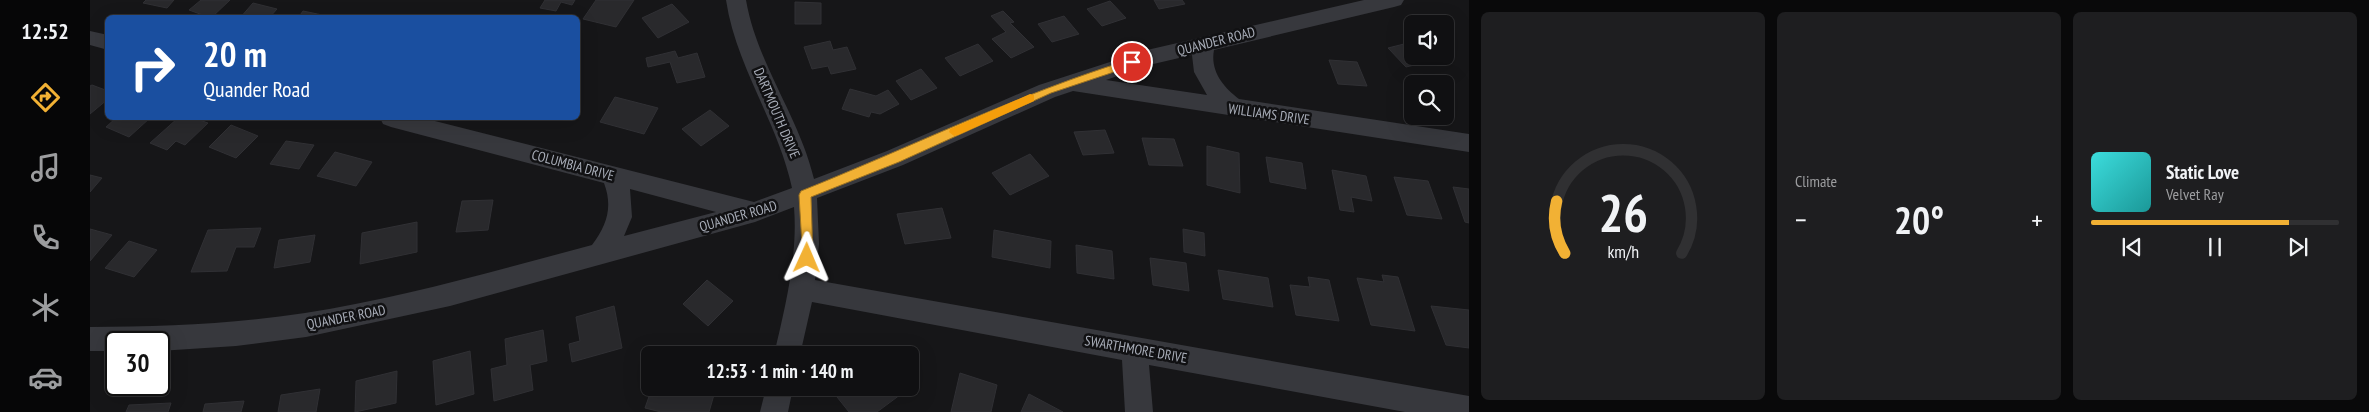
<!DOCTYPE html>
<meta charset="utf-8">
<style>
body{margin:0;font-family:"PT Sans Narrow",sans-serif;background:#1e1e20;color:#f1f3f6;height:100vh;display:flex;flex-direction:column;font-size:19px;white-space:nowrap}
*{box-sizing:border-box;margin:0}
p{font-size:16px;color:#9c9d9f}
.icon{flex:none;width:28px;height:28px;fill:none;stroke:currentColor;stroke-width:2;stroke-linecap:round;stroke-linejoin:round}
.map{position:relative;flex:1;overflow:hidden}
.drawer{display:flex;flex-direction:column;gap:12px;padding:12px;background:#09090a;width:900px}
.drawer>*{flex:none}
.guide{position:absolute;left:15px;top:15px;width:475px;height:105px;border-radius:8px;box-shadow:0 5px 20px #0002,0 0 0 1px #303032;background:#1a4fa0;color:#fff;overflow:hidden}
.tools{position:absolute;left:1314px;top:15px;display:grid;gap:10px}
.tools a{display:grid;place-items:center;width:50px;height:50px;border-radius:8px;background:#101012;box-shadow:0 5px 20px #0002,0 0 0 1px #303032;font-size:25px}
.speed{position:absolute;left:15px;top:331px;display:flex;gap:10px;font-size:25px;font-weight:700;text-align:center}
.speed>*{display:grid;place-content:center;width:65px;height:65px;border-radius:50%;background:#101012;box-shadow:0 5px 20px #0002,0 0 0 1px #303032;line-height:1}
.speed .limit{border:2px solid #111;border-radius:8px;background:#fff;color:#111}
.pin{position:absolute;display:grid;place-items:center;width:42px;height:42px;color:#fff;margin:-21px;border:2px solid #fff;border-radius:50%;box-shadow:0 1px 5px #0007}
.me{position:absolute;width:55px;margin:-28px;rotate:1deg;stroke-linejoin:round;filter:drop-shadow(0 0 4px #0008)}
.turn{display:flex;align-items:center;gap:18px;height:105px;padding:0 15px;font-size:22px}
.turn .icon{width:65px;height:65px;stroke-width:2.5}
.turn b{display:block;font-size:35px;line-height:42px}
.big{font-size:38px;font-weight:800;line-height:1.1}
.drawer .tile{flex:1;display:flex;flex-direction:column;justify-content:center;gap:8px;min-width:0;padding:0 18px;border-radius:8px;background:#1e1e20}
.drawer .dial{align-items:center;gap:0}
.dial svg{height:130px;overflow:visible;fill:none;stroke:#303032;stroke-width:7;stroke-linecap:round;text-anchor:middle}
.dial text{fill:#f1f3f6;stroke:none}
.song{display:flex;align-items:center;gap:15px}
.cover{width:60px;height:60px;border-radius:8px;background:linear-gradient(135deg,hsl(180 70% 55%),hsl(180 70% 35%))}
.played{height:5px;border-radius:2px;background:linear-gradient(90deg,#f2b134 80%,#303032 80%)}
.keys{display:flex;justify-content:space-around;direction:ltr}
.heat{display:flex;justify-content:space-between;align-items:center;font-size:28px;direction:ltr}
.drawer .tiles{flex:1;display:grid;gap:12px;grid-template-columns:repeat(3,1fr)}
.trip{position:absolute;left:551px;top:346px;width:278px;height:50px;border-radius:8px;background:#101012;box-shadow:0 5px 20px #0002,0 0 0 1px #303032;font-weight:800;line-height:50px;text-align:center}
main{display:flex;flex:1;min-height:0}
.dock{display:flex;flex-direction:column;width:90px;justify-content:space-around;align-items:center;background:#060607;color:#9c9d9f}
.dock .icon{width:35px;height:35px}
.dock .selected{color:#f2b134}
.dock b{font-size:22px;color:#f1f3f6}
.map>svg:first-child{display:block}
.building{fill:#29292c;stroke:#303034}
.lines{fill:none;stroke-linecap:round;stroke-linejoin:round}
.minor{fill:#37383d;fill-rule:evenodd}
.route{fill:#f2b134;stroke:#9d7322}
.slow{fill:#f59e0b}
.labels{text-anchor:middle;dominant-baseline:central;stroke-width:5;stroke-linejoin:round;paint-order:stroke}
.street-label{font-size:14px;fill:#a8adb8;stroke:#111113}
</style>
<main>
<nav class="dock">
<b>12:52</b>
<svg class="icon selected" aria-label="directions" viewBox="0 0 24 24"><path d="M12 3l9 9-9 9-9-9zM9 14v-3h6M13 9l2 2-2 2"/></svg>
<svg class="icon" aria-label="music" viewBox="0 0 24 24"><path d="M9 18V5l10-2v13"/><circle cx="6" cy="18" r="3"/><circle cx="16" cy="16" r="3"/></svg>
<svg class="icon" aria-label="phone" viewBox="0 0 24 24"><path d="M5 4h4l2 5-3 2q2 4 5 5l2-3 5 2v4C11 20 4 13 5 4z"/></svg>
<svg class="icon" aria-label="climate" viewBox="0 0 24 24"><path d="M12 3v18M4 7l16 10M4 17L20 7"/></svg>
<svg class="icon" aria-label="car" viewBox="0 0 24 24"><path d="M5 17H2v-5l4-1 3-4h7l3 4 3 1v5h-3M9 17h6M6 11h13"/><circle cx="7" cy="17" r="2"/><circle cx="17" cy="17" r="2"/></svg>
</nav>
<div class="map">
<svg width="1379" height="412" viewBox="0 0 1379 412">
<rect width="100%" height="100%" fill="#161618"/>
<!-- building -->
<path class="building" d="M56,0H84L77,8L53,3Z
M111,0H140L121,18L99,10Z
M455,0H485L482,5L471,2L466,11L450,8Z
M506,0H544L526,27L493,19Z
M1064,0H1092L1095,4L1069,9Z
M1020,1L1036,18L1012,26L997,9Z
M705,2L731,3V24H705Z
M163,3L187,9L179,18H150Z
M582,4L599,22L568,38L552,18Z
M213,11L237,16L208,18Z
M913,11L924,22L920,23L944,47L921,58L902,39L916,32L901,16Z
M974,16L989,34L962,42L948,24Z
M740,41L743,50L757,47L766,69L741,74L738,66L722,69L714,47Z
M1322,42V56H1336L1341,61L1316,67L1298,48Z
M888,44L903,61L870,76L855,58Z
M585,51L588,58L607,53L615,77L587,83L580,62L558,67L556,58Z
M1239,60L1267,62L1277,86L1248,84Z
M831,69L847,88L821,100L806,81Z
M2,85L18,91V99L0,114V86Z
M760,89L786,96L798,90L809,104L790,114L781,112L779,117L752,109Z
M525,97L568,108L554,134L510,122Z
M620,110L639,126L611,146L592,129Z
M26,118H60L39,137L16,127Z
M88,118H104L118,123L95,145L86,141L77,150L60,143Z
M141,125L168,136L146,158L119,147Z
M1015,130L1024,153L993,155L984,132Z
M1052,138L1084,139L1093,166L1059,165Z
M196,141L224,145L209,169L180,164Z
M1117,146L1149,153L1150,193L1117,185Z
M245,152L282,162L266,186L227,176Z
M940,154L959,176L920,195L902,173Z
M1176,157L1212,163L1216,189L1180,182Z
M1242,170L1276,176L1282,201L1261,197L1264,212L1250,210Z
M0,175L12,178L0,192Z
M1304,177L1338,181L1352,219L1317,215Z
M1363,187L1379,189V223L1375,222Z
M403,200L398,230L366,232L372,201Z
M852,208L861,238L815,244L807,214Z
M327,222V252L270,264L272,233Z
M171,228L164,247H146L137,271L101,272L118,230Z
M0,229L22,235L0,261Z
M1093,229L1114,233L1115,256L1094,252Z
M904,230L961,241L960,268L902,257Z
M225,235L220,262L184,268L189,240Z
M39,241L67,250L44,277L15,268Z
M986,245L1022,251L1024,279L987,273Z
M1060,258L1096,263L1099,291L1063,285Z
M1128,270L1178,278L1183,307L1133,299Z
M1292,275L1308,277L1325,331L1281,325L1267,278L1294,282Z
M1218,277L1239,280L1249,321L1206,315L1200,285L1220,287Z
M617,280L643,301L618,326L593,304Z
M524,306L532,348L482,362L479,344L490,341L486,317Z
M1341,306L1379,310V348L1356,345Z
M453,330L457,361L440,365L443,390L404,401L401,369L417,365L415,339Z
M380,351L384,394L346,405L343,361Z
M307,371L306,403L265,412L266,381Z
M870,373L907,385L901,412H861Z
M562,388H626L619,412H571L555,408Z
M760,388H816L818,389L787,412H759L747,397Z
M230,389L226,412H188L191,395Z
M939,394L973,412H931Z
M154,401L151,412H113L115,404Z
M81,403L78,412H36L39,405Z"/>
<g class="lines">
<!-- minor -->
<path class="minor" d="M636,0H656C667,64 709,116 724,179L797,151L949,85L1057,50L1274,0H1314L1311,5L1304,7L1124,50C1120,71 1133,87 1149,99L1379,134V152L983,91L965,97L813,165L727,198L729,244L725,280L1379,396V412H1315L1059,365L1063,412H1035L1032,360L722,302L710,355H684C695,307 708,257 704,207L665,222L360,306L216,337L146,346L69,351V342H26V351H0V327C72,327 144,324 215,313C312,298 408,270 502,245C517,225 523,207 514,183L301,127L293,124L290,118H333L664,202L702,188C688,122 646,67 636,0ZM1102,55L1104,72L1117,95L1016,80L1059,65ZM540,189L626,212L534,236L542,217Z
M0,31L18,35V50L0,45Z
M676,388H703L698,412H670Z"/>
</g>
<!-- route -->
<path class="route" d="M1042,59L1045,60V65L961,93L809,162L721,197L723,258L721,262H713L709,195L711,191C821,147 928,94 1042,59Z"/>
<!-- slow -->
<path class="slow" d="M940,94L944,95V101L868,135L864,136L859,132L860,129Z"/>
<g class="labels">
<!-- street labels -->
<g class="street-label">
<text transform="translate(1126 41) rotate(-14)">QUANDER ROAD</text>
<text transform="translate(687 113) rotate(67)">DARTMOUTH DRIVE</text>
<text transform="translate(1179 114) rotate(8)">WILLIAMS DRIVE</text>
<text transform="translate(483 165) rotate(15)">COLUMBIA DRIVE</text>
<text transform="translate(648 216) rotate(-16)">QUANDER ROAD</text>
<text transform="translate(256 317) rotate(-11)">QUANDER ROAD</text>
<text transform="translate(1046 349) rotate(10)">SWARTHMORE DRIVE</text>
</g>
</g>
</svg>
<div class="tools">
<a><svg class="icon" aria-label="sound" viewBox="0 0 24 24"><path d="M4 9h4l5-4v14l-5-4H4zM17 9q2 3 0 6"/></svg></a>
<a><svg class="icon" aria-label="search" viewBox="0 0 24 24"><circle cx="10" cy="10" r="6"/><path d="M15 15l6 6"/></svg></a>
</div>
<div class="speed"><div class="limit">30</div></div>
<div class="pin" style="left:1042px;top:62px;background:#d93025"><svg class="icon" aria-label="arrive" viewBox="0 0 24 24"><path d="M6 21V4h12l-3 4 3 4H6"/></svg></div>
<svg class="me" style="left:717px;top:258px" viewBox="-20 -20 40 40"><path d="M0-17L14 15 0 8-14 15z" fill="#f2b134" stroke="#fff" stroke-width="4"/></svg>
<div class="trip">12:53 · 1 min · 140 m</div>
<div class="guide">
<div class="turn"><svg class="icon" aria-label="right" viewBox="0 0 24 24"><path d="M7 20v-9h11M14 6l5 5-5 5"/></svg><div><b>20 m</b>Quander Road</div></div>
</div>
</div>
<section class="drawer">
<div class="tiles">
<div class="tile dial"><svg viewBox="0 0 100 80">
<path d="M14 69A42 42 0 1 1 86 69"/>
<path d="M14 69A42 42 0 0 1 9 37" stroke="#f2b134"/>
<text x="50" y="56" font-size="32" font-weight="700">26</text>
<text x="50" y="72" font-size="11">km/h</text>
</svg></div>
<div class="tile"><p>Climate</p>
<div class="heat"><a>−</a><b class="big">20°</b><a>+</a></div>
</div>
<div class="tile">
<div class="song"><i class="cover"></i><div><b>Static Love</b><p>Velvet Ray</p></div></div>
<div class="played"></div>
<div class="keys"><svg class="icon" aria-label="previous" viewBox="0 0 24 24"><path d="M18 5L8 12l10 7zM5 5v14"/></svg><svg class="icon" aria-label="pause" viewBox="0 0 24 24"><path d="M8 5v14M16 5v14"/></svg><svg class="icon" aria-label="next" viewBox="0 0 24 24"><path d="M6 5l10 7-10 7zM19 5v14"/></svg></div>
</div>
</div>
</section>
</main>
